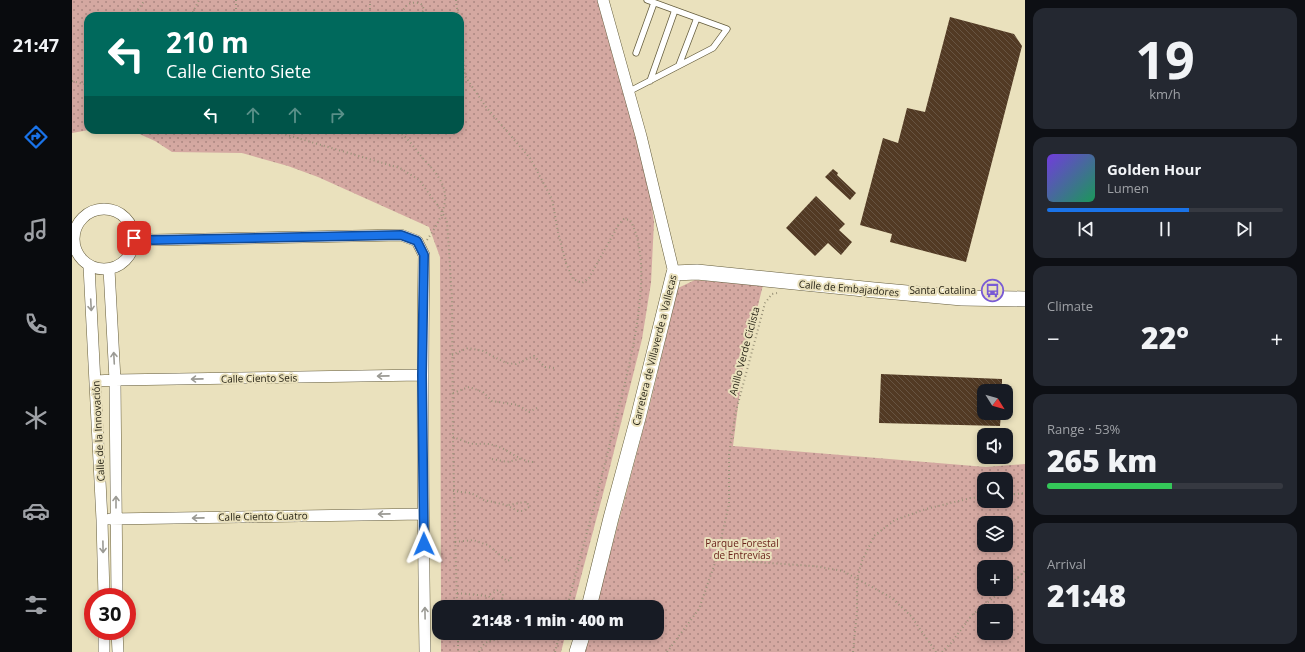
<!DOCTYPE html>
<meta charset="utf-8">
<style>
body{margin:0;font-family:"Open Sans",sans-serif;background:#242831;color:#f1f3f6;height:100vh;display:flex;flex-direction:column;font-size:15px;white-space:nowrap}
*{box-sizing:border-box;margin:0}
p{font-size:13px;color:#9ea1a6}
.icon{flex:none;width:22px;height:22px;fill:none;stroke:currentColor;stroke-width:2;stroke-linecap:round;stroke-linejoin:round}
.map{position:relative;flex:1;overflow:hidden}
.side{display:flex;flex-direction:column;gap:8px;padding:8px;background:#0d0f14;width:280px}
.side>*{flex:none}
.guide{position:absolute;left:12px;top:12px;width:380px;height:122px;border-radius:12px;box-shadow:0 2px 6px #0003;background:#00695c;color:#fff;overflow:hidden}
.needle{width:26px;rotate:127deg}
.fabs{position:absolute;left:905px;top:384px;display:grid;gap:8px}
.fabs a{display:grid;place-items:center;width:36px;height:36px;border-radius:8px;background:#171b24;box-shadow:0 2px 6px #0003;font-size:20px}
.speed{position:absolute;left:12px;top:588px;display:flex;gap:8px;font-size:20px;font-weight:700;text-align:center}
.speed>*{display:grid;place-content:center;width:52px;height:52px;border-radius:50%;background:#171b24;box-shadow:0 2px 6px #0003;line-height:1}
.speed .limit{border:6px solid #d22;background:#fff;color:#111}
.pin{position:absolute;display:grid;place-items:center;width:34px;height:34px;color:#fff;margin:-17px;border-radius:8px;box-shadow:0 2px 6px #0006}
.me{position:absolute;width:44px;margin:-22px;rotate:359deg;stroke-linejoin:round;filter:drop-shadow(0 0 3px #0008)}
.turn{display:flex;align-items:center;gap:14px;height:84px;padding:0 16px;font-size:18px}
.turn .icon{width:52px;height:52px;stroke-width:2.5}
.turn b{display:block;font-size:28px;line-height:34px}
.lanes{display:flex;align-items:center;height:38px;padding:0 16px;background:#0003;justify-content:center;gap:20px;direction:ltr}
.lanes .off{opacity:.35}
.big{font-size:30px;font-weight:800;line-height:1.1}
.side .tile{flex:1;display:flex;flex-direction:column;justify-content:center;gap:6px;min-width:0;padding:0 14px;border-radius:12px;background:#242831}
.side .dial{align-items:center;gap:0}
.dial b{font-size:52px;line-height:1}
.song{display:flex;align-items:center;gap:12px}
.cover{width:48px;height:48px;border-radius:6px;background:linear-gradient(135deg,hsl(260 70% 55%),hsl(150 70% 35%))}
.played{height:4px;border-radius:2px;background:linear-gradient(90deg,#1a73e8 60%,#363941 60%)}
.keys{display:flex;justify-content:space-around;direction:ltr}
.heat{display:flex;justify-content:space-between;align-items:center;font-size:22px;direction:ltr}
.charge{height:6px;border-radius:3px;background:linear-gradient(90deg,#34c759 53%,#363941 0)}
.trip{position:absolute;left:360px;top:600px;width:232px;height:40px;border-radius:12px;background:#171b24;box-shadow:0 2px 6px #0003;font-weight:800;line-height:40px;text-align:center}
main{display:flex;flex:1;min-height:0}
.tab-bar{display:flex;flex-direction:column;width:72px;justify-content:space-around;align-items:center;background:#090b0e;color:#9ea1a6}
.tab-bar .icon{width:28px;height:28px}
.tab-bar .active{color:#1a73e8}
.tab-bar b{font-size:18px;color:#f1f3f6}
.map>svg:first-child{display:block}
.park{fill:url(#park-dots);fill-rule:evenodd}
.building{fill:url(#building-back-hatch)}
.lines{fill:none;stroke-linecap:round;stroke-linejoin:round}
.lane-casing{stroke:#645c3c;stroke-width:7}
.street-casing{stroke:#645c3c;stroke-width:12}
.secondary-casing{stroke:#645c3c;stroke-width:16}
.path{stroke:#999278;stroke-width:2;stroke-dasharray:1 3;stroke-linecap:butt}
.lane{stroke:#fff;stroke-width:5.5}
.street{stroke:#fff;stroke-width:11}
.secondary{stroke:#fff;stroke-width:15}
.oneway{stroke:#9b9a94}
.route-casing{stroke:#114b97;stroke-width:10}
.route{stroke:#1a73e8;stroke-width:7}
.labels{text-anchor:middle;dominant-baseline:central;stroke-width:4;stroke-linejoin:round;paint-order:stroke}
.street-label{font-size:10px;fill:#211e11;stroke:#eae1bd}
.poi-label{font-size:10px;fill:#211e11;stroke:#eae1bd;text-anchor:end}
.park-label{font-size:10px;fill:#671f17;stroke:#eae1bd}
</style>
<main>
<nav class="tab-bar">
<b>21:47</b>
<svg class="icon active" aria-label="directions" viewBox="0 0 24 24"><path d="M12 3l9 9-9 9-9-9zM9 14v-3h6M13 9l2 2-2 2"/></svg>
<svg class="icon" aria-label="music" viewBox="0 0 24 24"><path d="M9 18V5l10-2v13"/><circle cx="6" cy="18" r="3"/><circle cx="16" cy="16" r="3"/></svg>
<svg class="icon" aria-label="phone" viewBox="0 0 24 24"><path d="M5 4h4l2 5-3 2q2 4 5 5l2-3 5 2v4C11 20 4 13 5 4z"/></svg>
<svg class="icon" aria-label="climate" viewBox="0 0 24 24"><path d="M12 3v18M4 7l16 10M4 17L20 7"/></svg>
<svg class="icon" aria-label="car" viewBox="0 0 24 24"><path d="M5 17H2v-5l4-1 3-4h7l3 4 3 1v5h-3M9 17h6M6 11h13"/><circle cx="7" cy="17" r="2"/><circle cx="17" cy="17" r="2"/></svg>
<svg class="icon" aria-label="filters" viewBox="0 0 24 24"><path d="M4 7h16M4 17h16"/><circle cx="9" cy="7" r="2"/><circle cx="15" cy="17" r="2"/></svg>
</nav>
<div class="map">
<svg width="953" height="652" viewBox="0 0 953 652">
<defs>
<pattern id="park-dots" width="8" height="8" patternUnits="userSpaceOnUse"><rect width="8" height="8" fill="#d4a8a1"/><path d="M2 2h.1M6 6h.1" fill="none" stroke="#ac8882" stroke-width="1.8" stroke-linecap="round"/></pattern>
<pattern id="building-back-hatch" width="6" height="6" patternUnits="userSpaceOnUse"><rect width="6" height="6" fill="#523a24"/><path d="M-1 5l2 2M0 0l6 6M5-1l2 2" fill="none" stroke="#675442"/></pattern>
</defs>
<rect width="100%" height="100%" fill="#eae1bd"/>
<!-- park -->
<path class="park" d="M0,0H528L578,192L582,222L579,283L570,339L536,475L501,607H369L368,257L357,227L246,177L216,166L170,153L100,152L83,141L63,132L50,130H388V16H16V130H17L0,133Z
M623,280L691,285L671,366L661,446L914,467L953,464V652H512L517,633H585V607H524L579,400L606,288ZM912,479H934V501H912ZM912,523H934V545H912ZM912,567H934V589H912ZM912,611H934V633H912Z
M369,633H494L489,652H369Z"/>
<!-- building -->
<path class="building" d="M878,17L942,34L950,46L894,262L818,242L820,234L788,225L811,138L826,143L835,108L853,112Z
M761,169L766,173L765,175L784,193L778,200L753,177Z
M744,196L773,224L767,230L780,242L769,255L756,243L743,256L714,228Z
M809,374L930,379V391H912V413H929L928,426L807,423Z"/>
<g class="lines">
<defs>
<path id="lane" d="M564,53L582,3
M607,65L625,18
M578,81L603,10
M556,92L641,48L655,29L575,0"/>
<path id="street" d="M531,0L569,136L602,273
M2 239a30 30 0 1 1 60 0a30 30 0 1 1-60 0Z
M62,238L81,240L329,235L345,241L352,255C350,387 351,520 353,652
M17,266L30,520L32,597
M37,269L43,380L45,597
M23,381L43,380L350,375
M38,519L351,514
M32,631V652
M45,631L46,652"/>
<path id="secondary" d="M517,607L539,518L566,418L602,273L625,272L802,290L890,298L953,299
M505,652L511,633"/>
</defs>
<!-- lane casing -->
<use href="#lane" class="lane-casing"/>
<!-- street casing -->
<use href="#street" class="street-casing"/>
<!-- secondary casing -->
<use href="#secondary" class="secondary-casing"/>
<!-- path -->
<path class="path" d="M164,0V16
M384,0L386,16
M298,4V16
M242,10L247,16
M343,15L333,14L331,13V10C336,3 341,1 349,4L352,9L348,16
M61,16L73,0
M119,16L127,0
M388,33L393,76L414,107L458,158L480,199L486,232L494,263L501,279L510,283L517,278L547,224L552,219L558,220C587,270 552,385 539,439C525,496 510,551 495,607
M0,81L16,85
M198,130L328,168L347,180L367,207L375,221L380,297L381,447L385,607
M323,130C334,135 342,147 349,156C355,163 362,170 367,178C381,199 368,221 355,240
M380,355L396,348L411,351L434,363L444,364L462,356L473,367L483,368
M381,393L397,387L411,392L420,401L446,405L457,412L465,408
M381,437C387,439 395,443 402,444C408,444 415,443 421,445C436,448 448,463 464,462
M420,459L435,462L448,459
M381,491L399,493L412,500L434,505L446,511H451L457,507L455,502C448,502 441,505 434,505
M934,495L953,493
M383,542L401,540L416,545L435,561L438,560L440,556
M645,557L666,561L742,566L771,571L820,598L839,616L864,652
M934,588L953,571
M385,593L416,596L425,602L430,600L431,594L426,590L416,596
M386,633V652
M407,652C412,642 416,640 426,640
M483,652L488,633
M595,652L627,609L645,557L657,504V454L664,411L693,303L700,294L705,293
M781,652L785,612V579L790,561L802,536L823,520L854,509L899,498L912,497
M870,652L879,643L900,615L932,589"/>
<!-- lane -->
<use href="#lane" class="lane"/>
<!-- street -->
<use href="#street" class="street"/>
<!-- secondary -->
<use href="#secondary" class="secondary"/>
</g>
<!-- one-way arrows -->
<defs><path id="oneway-shaft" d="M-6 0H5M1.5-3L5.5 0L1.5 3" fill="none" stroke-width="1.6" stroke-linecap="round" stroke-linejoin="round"/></defs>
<g class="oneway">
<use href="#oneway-shaft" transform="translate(19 305) rotate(87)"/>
<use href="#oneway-shaft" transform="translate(42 358) rotate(-93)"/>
<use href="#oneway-shaft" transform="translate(311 376) rotate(179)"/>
<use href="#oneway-shaft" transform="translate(125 379) rotate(179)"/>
<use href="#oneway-shaft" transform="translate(44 502) rotate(-90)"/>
<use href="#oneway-shaft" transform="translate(312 514) rotate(179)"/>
<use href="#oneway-shaft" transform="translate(126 518) rotate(179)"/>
<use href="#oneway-shaft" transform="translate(31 547) rotate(89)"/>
<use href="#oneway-shaft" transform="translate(353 613) rotate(-91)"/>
</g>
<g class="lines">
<defs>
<path id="route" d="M62,238L81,240L329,235L345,241L352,255L350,375L352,544"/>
</defs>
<!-- route casing -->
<use href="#route" class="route-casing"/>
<!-- route -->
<use href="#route" class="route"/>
</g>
<!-- icons -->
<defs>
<symbol id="bus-ring" viewBox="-11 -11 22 22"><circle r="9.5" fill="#eae1bd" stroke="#795bd5" stroke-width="1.5"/><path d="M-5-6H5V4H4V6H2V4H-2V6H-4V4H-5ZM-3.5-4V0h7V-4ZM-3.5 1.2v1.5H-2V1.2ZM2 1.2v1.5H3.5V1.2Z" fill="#795bd5"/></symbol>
</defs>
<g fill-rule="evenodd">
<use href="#bus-ring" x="908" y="278" width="25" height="25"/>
</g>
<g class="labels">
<!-- street labels -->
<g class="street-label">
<text transform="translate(777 288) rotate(5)">Calle de Embajadores</text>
<text transform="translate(582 350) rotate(-76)">Carretera de Villaverde a Vallecas</text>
<text transform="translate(672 351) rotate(-75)">Anillo Verde Ciclista</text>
<text transform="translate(187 378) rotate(-1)">Calle Ciento Seis</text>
<text transform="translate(26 431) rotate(-93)">Calle de la Innovación</text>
<text transform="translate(191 516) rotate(-1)">Calle Ciento Cuatro</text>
</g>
<!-- poi labels -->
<g class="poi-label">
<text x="904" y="290">Santa Catalina</text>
</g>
<!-- park labels -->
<g class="park-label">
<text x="670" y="543">Parque Forestal<tspan x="670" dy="12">de Entrevías</tspan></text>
</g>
</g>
</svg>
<div class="fabs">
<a><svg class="needle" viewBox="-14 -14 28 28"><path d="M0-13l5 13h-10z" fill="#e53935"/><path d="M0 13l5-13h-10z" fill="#9ea1a6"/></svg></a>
<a><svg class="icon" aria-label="sound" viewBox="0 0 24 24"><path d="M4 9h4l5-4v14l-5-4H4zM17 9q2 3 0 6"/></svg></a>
<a><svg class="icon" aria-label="search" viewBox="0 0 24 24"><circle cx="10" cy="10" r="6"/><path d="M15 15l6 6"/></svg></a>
<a><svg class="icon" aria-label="layers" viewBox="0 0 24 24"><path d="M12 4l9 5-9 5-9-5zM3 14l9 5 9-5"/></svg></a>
<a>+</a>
<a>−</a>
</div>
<div class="speed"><div class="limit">30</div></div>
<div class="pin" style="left:62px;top:238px;background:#d93025"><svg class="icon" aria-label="arrive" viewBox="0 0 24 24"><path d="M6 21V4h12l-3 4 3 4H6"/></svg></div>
<svg class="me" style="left:352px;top:544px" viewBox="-20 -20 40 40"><path d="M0-17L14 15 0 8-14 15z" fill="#1a73e8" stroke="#fff" stroke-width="4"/></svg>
<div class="trip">21:48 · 1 min · 400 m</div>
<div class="guide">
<div class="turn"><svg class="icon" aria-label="left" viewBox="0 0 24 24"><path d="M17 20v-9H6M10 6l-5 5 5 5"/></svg><div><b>210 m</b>Calle Ciento Siete</div></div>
<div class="lanes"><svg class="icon" aria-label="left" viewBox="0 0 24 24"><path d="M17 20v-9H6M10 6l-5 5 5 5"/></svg><svg class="icon off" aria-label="ahead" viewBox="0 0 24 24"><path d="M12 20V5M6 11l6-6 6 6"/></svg><svg class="icon off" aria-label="ahead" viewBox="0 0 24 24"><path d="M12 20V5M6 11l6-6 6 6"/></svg><svg class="icon off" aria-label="right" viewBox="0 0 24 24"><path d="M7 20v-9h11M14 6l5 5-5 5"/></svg></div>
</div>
</div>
<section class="side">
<div class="tile dial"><b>19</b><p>km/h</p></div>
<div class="tile">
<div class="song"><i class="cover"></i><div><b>Golden Hour</b><p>Lumen</p></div></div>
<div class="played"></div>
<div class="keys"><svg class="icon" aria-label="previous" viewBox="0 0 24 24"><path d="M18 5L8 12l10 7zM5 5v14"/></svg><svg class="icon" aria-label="pause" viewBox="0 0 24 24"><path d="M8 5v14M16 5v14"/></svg><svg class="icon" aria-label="next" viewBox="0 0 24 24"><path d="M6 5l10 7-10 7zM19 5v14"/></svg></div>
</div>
<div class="tile"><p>Climate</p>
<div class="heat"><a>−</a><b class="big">22°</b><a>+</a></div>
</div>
<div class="tile"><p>Range · 53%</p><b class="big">265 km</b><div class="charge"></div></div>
<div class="tile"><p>Arrival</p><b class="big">21:48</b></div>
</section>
</main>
